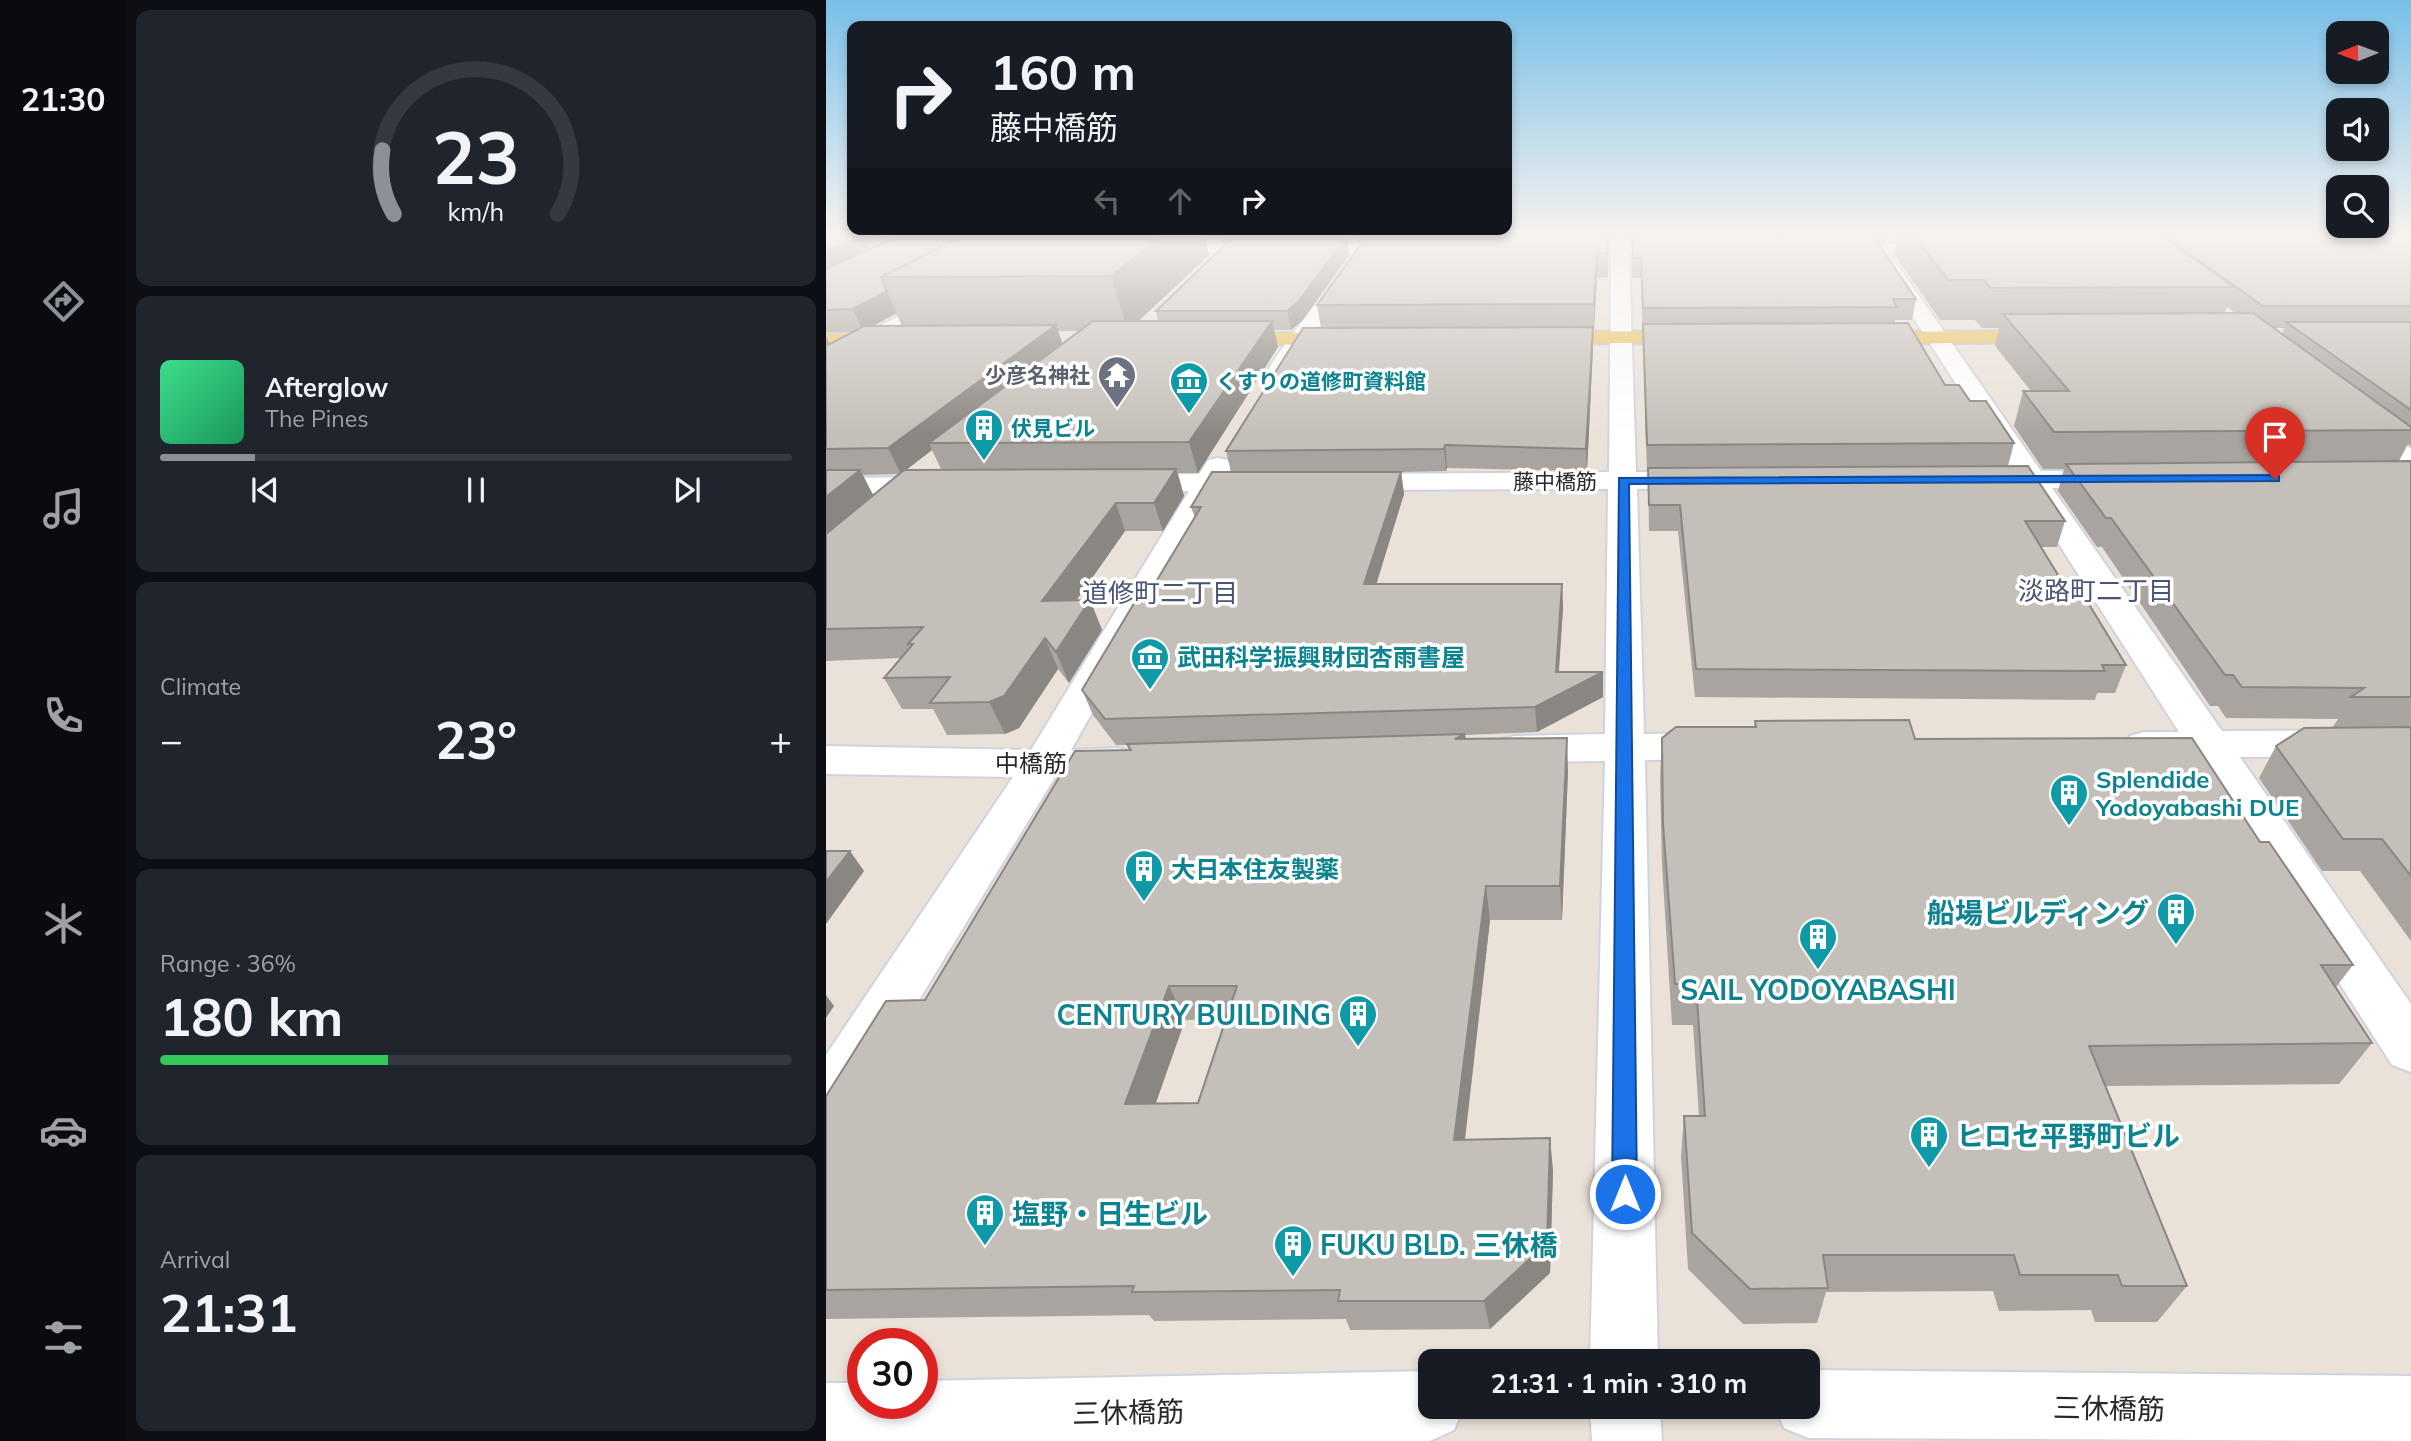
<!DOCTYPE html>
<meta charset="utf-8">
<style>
body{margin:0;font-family:Mulish,"Noto Sans JP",sans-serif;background:#20242c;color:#f1f3f6;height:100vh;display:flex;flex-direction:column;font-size:26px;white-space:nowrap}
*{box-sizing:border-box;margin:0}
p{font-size:23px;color:#9ea1a6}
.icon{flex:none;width:38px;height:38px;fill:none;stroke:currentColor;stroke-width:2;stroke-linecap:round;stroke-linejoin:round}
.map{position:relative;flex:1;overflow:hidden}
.panel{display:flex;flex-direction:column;gap:10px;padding:10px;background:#0d0f14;width:700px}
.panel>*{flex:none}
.banner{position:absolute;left:21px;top:21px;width:665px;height:214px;border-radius:14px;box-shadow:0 4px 10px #0003;background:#171b24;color:#f1f3f6;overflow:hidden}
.needle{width:46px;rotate:269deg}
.controls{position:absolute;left:1500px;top:21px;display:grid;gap:14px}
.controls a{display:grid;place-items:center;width:63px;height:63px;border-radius:14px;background:#171b24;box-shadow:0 4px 10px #0003;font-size:35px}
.speed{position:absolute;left:21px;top:1328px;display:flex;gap:14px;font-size:35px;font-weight:700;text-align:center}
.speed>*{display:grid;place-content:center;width:91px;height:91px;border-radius:50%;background:#171b24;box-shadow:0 4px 10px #0003;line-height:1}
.speed .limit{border:10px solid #d22;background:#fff;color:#111}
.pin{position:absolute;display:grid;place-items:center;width:60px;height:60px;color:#fff;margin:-72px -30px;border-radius:50% 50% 50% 0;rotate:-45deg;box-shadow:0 0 7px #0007}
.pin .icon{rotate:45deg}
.me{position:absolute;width:77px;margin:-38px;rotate:0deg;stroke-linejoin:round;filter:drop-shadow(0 0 5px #0008)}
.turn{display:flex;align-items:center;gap:24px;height:147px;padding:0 28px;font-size:32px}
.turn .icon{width:91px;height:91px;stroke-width:2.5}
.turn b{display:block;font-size:49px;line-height:60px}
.lanes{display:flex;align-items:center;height:66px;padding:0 28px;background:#0003;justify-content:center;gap:35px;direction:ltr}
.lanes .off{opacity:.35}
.big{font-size:52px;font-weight:700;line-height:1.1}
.panel .widget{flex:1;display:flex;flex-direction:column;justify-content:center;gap:10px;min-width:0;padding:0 24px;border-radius:14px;background:#20242c}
.panel .dial{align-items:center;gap:0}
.dial svg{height:182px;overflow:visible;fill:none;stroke:#363941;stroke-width:7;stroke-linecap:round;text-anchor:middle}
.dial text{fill:#f1f3f6;stroke:none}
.song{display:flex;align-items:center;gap:21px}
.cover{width:84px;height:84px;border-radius:10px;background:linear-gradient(135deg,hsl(150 70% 55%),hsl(150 70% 35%))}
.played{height:7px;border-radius:4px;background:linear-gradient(90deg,#8c9099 15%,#363941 15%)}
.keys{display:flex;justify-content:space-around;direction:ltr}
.heat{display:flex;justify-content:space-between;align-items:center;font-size:38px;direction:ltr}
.charge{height:10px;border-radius:5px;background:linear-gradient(90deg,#34c759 36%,#363941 0)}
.trip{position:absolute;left:592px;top:1349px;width:402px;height:70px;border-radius:14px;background:#171b24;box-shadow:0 4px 10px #0003;font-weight:700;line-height:70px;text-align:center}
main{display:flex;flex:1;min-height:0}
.tabs{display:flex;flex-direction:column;width:126px;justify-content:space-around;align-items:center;background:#090b0e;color:#9ea1a6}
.tabs .icon{width:49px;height:49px}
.tabs .current{color:#8c9099}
.tabs b{font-size:32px;color:#f1f3f6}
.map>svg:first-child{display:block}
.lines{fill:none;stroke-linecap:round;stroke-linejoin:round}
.minor-casing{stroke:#cfd3e0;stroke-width:4}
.major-casing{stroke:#c3c3c3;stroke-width:4}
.minor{fill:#fff;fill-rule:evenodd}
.major{fill:#eac25e;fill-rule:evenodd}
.wall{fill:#a9a49f;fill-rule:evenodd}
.shaded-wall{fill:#8a8682}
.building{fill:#c5bfb9;stroke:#8a8682;stroke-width:2;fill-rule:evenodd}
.route{fill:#1a73e8;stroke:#114b97;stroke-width:2}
.labels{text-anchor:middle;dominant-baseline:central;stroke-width:7;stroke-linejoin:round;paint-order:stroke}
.far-worship-label{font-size:21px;font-weight:bold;fill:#5b616d;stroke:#fff;text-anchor:end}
.far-culture-label{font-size:21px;font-weight:bold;fill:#0d838f;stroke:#fff;text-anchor:start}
.far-street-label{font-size:21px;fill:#282828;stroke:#fff}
.culture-label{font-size:24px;font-weight:bold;fill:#0d838f;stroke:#fff;text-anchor:start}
.street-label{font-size:24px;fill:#282828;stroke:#fff}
.neighbourhood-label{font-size:26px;fill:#4a5476;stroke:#fff}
.near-culture-label{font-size:28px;font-weight:bold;fill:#0d838f;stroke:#fff;text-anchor:start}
.near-street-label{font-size:28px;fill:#282828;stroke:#fff}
</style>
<main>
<nav class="tabs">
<b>21:30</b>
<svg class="icon current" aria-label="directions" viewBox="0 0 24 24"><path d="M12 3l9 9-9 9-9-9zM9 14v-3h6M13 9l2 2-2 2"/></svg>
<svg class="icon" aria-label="music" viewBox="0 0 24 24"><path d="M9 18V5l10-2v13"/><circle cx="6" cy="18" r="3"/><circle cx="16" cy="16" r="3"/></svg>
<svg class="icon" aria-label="phone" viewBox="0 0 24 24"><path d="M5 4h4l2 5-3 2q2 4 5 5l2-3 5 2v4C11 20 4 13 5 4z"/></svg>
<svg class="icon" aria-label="climate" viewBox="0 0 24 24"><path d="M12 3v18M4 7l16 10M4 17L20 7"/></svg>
<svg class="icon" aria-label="car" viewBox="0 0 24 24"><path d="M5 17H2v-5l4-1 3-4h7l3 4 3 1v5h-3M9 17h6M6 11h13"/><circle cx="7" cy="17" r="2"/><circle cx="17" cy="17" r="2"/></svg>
<svg class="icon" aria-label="filters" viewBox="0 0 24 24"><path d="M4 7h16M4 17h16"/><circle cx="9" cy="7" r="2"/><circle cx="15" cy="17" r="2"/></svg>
</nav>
<section class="panel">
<div class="widget dial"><svg viewBox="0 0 100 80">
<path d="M14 69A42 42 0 1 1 86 69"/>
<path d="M14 69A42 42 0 0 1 9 41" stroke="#8c9099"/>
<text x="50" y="56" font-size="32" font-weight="700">23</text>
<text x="50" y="72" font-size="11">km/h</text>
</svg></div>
<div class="widget">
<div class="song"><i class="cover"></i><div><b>Afterglow</b><p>The Pines</p></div></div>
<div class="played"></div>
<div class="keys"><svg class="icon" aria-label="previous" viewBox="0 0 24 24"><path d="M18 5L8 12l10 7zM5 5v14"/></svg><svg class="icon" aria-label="pause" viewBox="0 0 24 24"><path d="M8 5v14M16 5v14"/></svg><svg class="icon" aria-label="next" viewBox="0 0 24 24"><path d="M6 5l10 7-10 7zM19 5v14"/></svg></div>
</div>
<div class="widget"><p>Climate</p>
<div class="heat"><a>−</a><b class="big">23°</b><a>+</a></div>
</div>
<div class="widget"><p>Range · 36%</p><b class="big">180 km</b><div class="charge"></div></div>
<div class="widget"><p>Arrival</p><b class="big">21:31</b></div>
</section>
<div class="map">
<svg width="1585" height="1441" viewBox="0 0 1585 1441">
<rect width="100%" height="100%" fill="#eae2d9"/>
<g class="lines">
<defs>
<path id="minor" d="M786,233H802L803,243H859L868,248L859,253L803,254L810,472H873L883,474L887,480L883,486L873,488L811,489L818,734L887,733L901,737L907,746L901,755L887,759L819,760L832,1362H764L779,761L688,762L674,758L668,749L674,740L688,736L779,734L782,489L524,490L514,488L510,482L514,476L524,474L783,472L785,254H730L721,249L730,244L785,243Z
M1003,243H1121L1130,248L1121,253L997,252L994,248L997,244Z
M331,244H586L595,249L586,254L325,253L322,249L325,245Z
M1060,256L1066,257L1215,471H1286L1296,473L1300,479L1296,485L1226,488L1396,731L1585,730V756L1414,757L1585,1004V1072L1566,1065L1369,758H1318L1304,754L1298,745L1304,736L1318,732H1353L1197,488L1151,486L1147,480L1151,474L1186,471L1051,261Z
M523,267L532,273L492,331L480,344L462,373H446L443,368C465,333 492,303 516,269Z
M120,290L127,292L130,296L127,300L8,369L0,371V355Z
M1536,416L1545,419L1585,449V470L1575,468L1527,429L1523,424L1527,419Z
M392,458L402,460L406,466L401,474L442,476L446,482L442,488L392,491L245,750L292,748L306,752L312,762L306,772L292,776L229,777L20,1120L0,1128V1055L187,777L0,774V746L205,750L363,491H303L293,489L289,483L293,477L303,475L373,474L382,460Z
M110,477L120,479L124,485L120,491L110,493L0,494V478Z
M982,1370L1585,1376V1441L982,1438L958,1428L949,1407H982Z
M604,1371V1407H638L628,1430L604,1441H0V1383H37V1404H96V1381Z
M764,1407H834L836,1441H766Z"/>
<path id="major" d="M869,331L877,332L880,337L877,342L716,344L708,343L705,338L708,333L716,332Z
M1222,331L1230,332L1233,337L1230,342L1038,344L1030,343L1027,338L1030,333L1038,332Z
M397,333H522L530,334L533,339L530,344L522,345L389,344L386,339L389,334Z
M0,334H64L72,335L75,340L72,345L64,346H0Z"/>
</defs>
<!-- minor casing -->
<use href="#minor" class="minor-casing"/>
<!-- major casing -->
<use href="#major" class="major-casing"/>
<!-- minor -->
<use href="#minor" class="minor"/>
<!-- major -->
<use href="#major" class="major"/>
</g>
<!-- wall -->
<path class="wall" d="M0,233H411L400,239H380L383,255L312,321H332L330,311L424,237L422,233H538L534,239H521L523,255L476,321L465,330H448L452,347L372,473H352L358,496L337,531H299L250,600H264L276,630L243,683L232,669L193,728L179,734L121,735L107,709H76L58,678L75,658L0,661V336L4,344L27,332H0ZM39,239H65L43,249ZM70,313L76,326H48ZM232,331H254L236,344ZM106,450L115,469H81ZM72,474L47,495L37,475Z
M543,233H785L782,239V278L771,277L768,329H767V347L761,471L621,468L620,471L575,472L578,494L550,584H736L737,608L733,672L777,697L711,732L639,735L640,739L742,771L736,920H664L639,1140L727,1170L724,1273L664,1329L524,1330L520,1319L328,1321L323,1315L0,1319V1096L99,1000L303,750L301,745H290L267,715L256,690L325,590L369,518L365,507L405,472L400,451L495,328L491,305ZM400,1019L372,1103H330L359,1020Z
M804,233H1035V236L1090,299L1086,320H1069V323L1119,385L1144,401L1188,443L1182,466L1239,521L1231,547H1214L1240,588L1300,665L1289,693H1271L1269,700L869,697L852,531H823L822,471H821L815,278H806V239Z
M1053,233H1585V446L1582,444L1573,461H1585V941L1534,871H1496L1433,778L1450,746L1506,728L1512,719L1400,718L1392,706H1384L1276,547H1271L1232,491L1238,469H1217L1188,426L1197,391H1205L1169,346L1173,328H1156L1149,320H1114L1069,255L1071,239H1058ZM1401,307L1409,313H1398ZM1448,328H1458L1456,334Z
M929,721L1089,739L1434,842L1527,965L1510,987L1546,1043L1513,1084L1279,1086L1361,1286L1331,1322H1269L1265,1310L1173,1311L1167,1291L1000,1292L991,1323L917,1324L862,1269L855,1156L858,1116H873L867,1025H846L836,865L834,779L836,738L928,727Z"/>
<!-- shaded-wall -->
<path class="shaded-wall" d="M339,233H378L383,255L302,331L285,276Z
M399,233H411L400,239Z
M533,233H538L534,239Z
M37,235L45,255L0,276V251Z
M520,237L523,255L476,321L465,330L461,311Z
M771,254V277L768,329V304Z
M61,291L71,313L37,331L27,309Z
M446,321L452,347L372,473L363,442Z
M230,325L238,348L103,443L106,450L75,474L62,448Z
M767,327V347L761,471L760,449Z
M0,336L6,349L0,353Z
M619,445L621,468L620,471L618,449Z
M350,469L358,496L337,531L328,503Z
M34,470L48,497L0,538V497Z
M575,472L578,494L543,608L538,584Z
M290,503L299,531L229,631L216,601Z
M736,584L737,608L731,695L777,672V697L711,732L709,707L730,672Z
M264,600L276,630L243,683L230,652Z
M219,638L232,669L193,728L179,734L163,702Z
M639,734L643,767L629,739Z
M741,738L742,771L736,920L734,886Z
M24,851L38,871L0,924V882Z
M660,886L664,920L635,1172L628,1140Z
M343,986L359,1020L318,1136L299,1104Z
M0,995L8,1006L0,1018Z
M724,1138L727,1170L724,1273L664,1329L658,1301Z"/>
<!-- building -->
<path class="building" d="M142,233H339L285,276L55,277Z
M543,233H782V254H771L768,304L491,305Z
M1086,233H1332L1408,287L1165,288L1158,280H1122Z
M0,235H37L0,251Z
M74,235H139L55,277L61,291L27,309L0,310V269Z
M1337,235H1585V306H1437Z
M806,236H1047L1090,299H1067L1071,307L817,308L815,258H807Z
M407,237H520L472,302L461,311H330Z
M1427,313L1585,427V430L1228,432L1197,391H1243L1177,314Z
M267,321H446L363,442L103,443Z
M1460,322H1585V410Z
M1082,323L1119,385H1133L1144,401H1160L1188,443L821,445L817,324Z
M230,325L62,448L0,449V346L38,326Z
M767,327L760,449L619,445L618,449L400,451L477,328Z
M1585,461V697H1525L1538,688L1416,687L1407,675H1399L1285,518H1280L1240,464Z
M1202,466L1239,521H1199L1240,588H1253L1300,665H1276L1279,671L870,669L854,505H823L822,468Z
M350,469L328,503H290L268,532L216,601L264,600L230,652L219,638L178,696L163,702L104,703L124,677L58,678L87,644H82L97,627L0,629V534L78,470Z
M0,470H34L0,497Z
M386,472H575L538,584H736L730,672H777L709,707L279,719L256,690L316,590H325L375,507H365Z
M1083,720L1089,739L1366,738L1434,842H1443L1527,965H1495L1546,1043L1263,1046L1361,1286H1296L1292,1275H1194L1188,1255H997L1002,1288L924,1289L866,1233L858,1116H879L870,984H849L837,824L836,738L850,727H930L929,721Z
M1585,727V876L1556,839H1517L1450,746L1478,728Z
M639,734L629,739L741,738L734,886H660L628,1140L724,1138L721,1243L658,1301H512L514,1290L306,1292L308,1286L0,1290V1096L60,1001L99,1000L249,751L305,750L301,744ZM343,986H411L372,1103L299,1104Z
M0,851H24L0,882Z"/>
<!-- sky -->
<linearGradient id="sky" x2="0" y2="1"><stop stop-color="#78bfe8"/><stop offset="0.54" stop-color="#f6f2ee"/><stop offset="1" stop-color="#f6f2ee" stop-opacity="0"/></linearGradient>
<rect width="1585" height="435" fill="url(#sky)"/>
<!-- route -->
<path class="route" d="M1449,475L1453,476V481L803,484L811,1194L807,1202L799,1206L790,1202L786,1194L793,478Z"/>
<!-- icons -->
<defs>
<symbol id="temple-pin" viewBox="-11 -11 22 30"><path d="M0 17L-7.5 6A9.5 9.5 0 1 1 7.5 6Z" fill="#6b7280" stroke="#fff"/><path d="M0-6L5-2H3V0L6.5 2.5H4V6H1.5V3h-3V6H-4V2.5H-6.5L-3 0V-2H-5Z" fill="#fff"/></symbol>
<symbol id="museum-pin" viewBox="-11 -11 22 30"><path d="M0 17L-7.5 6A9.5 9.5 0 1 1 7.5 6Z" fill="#0f9aa8" stroke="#fff"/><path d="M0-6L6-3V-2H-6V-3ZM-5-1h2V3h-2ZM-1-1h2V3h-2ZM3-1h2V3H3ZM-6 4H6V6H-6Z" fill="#fff"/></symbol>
<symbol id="building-pin" viewBox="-11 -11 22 30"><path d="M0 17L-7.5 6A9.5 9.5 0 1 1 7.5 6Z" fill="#0f9aa8" stroke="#fff"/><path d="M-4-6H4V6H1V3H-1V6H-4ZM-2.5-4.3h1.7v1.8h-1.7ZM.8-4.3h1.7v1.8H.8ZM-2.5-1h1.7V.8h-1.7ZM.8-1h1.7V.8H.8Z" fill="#fff"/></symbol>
</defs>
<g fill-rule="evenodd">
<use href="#temple-pin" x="269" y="353" width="44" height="60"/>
<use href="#museum-pin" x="341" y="359" width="44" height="60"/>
<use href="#building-pin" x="136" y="406" width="44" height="60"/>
<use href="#museum-pin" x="302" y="635" width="44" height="60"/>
<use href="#building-pin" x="1221" y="771" width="44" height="60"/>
<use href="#building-pin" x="296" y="847" width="44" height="60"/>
<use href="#building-pin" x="1328" y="890" width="44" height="60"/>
<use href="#building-pin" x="970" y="915" width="44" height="60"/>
<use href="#building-pin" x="510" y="992" width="44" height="60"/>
<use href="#building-pin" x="1081" y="1113" width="44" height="60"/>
<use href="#building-pin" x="137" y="1191" width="44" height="60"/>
<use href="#building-pin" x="445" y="1222" width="44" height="60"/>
</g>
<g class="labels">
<!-- far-worship labels -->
<g class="far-worship-label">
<text x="264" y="375">少彦名神社</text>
</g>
<!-- far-culture labels -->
<g class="far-culture-label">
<text x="390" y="381">くすりの道修町資料館</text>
<text x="185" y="428">伏見ビル</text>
</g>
<!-- far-street labels -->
<g class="far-street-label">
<text x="729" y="481">藤中橋筋</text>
</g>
<!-- culture labels -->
<g class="culture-label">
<text x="351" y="657">武田科学振興財団杏雨書屋</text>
<text x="1270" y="779">Splendide<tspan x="1270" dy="28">Yodoyabashi DUE</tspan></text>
<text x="345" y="869">大日本住友製薬</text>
</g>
<!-- street labels -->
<g class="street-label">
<text x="205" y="763">中橋筋</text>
</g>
<!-- neighbourhood labels -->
<g class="neighbourhood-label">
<text x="1270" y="590">淡路町二丁目</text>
<text x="334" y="592">道修町二丁目</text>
</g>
<!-- near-culture labels -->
<g class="near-culture-label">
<text x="1323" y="912" text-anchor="end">船場ビルディング</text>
<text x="992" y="989" text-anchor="middle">SAIL YODOYABASHI</text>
<text x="505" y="1014" text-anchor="end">CENTURY BUILDING</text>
<text x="1130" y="1135">ヒロセ平野町ビル</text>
<text x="186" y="1213">塩野・日生ビル</text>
<text x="494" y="1244">FUKU BLD. 三休橋</text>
</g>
<!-- near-street labels -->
<g class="near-street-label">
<text transform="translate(1283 1408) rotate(1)">三休橋筋</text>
<text transform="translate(302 1412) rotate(-1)">三休橋筋</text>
</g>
</g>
</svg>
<div class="controls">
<a><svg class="needle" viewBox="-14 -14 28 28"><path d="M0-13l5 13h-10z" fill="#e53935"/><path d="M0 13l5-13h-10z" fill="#9ea1a6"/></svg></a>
<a><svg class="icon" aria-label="sound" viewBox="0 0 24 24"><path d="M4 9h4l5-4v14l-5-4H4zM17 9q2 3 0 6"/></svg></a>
<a><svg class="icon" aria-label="search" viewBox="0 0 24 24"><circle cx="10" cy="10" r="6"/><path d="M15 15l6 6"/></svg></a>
</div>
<div class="speed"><div class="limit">30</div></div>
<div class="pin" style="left:1449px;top:479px;background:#d93025"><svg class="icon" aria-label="arrive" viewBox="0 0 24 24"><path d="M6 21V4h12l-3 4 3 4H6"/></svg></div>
<svg class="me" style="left:799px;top:1194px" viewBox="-20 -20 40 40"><circle r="17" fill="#1a73e8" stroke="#fff" stroke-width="3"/><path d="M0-11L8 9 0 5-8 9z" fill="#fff"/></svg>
<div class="trip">21:31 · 1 min · 310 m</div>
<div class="banner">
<div class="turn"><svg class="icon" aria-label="right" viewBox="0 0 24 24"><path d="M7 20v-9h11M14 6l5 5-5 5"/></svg><div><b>160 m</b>藤中橋筋</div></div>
<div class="lanes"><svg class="icon off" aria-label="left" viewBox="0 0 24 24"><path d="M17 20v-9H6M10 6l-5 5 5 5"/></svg><svg class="icon off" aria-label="ahead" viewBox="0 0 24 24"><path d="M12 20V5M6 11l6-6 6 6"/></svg><svg class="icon" aria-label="right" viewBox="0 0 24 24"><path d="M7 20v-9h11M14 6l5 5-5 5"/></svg></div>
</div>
</div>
</main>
